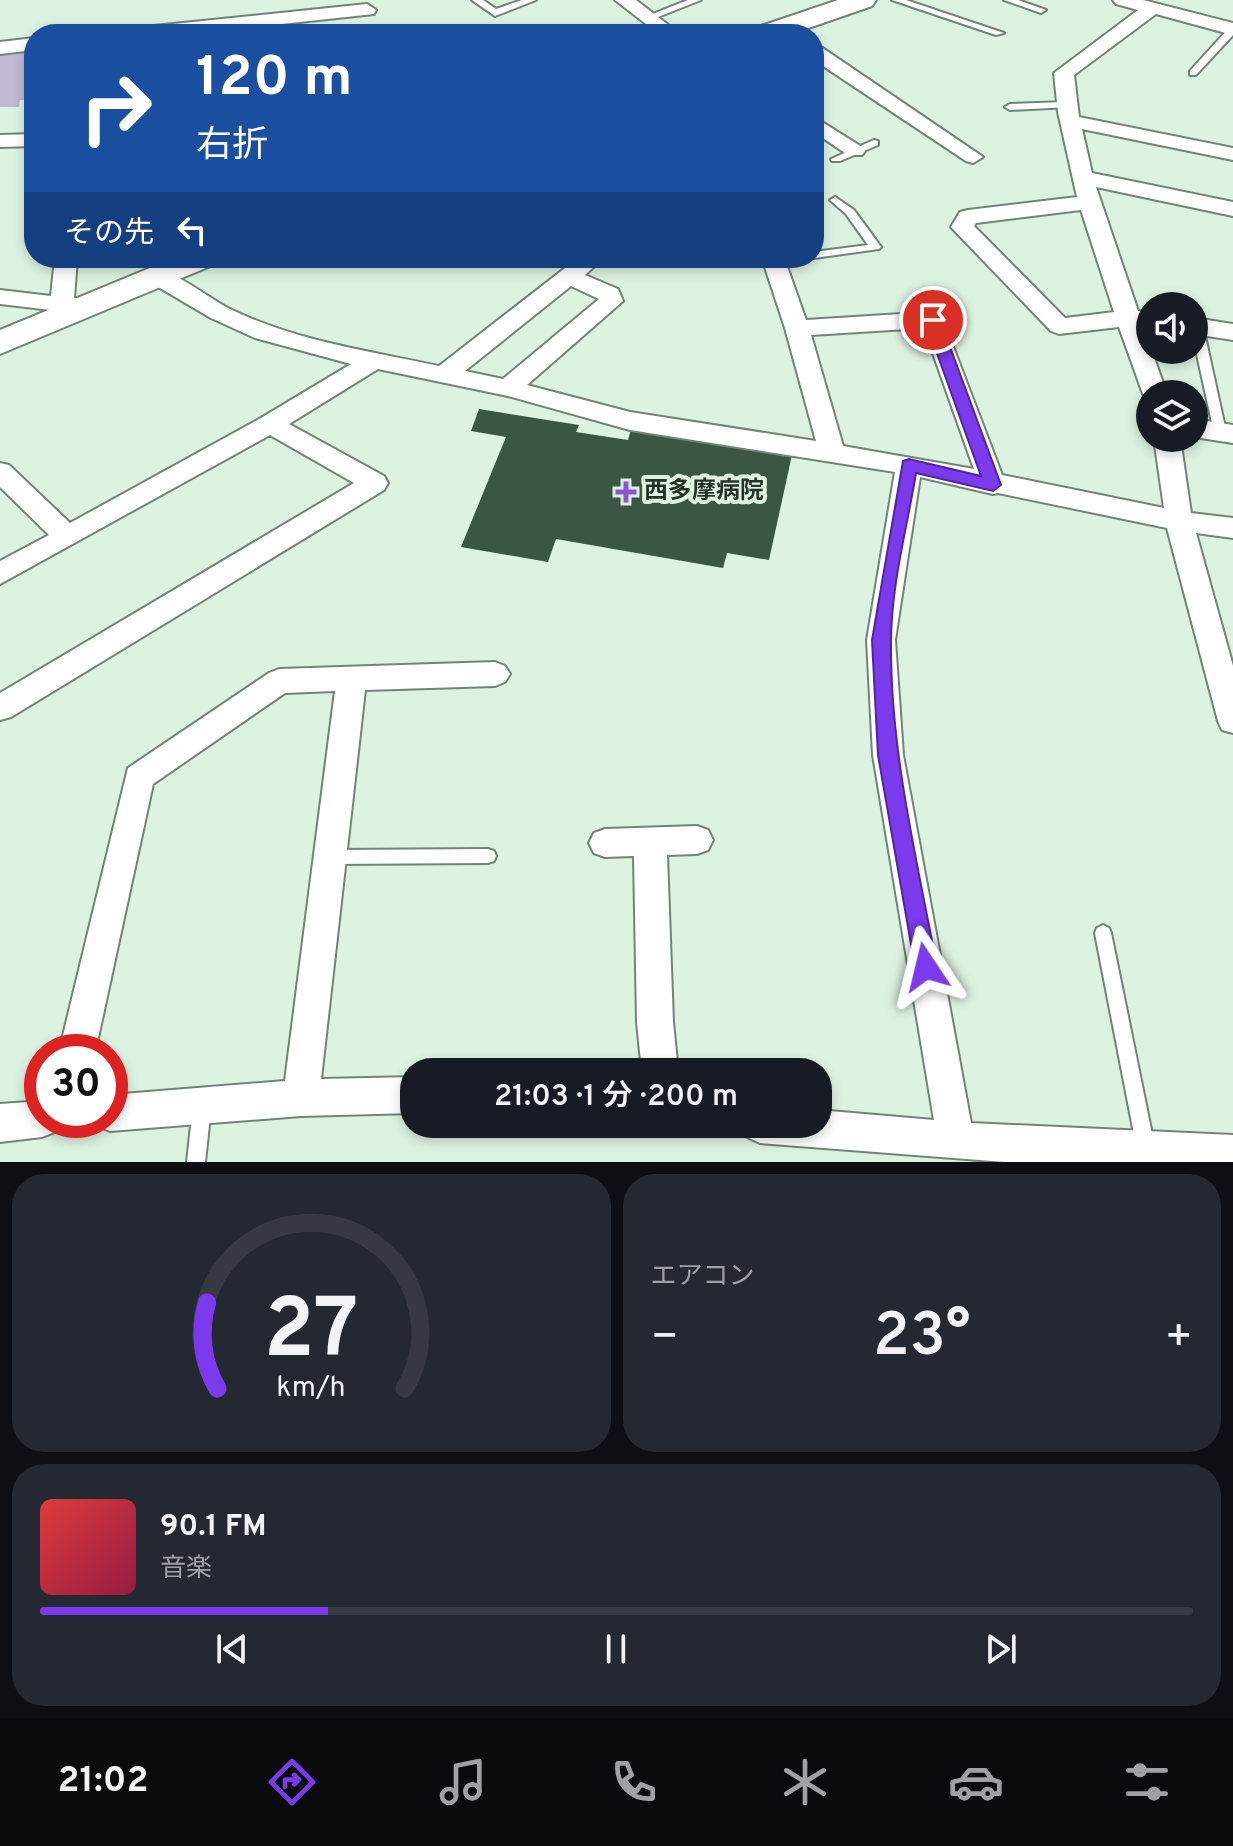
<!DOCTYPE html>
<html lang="ja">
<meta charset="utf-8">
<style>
body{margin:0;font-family:Overpass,"Noto Sans JP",sans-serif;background:#242831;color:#f1f3f6;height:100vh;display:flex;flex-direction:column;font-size:30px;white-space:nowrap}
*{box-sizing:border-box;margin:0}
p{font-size:26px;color:#9ea1a6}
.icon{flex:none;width:44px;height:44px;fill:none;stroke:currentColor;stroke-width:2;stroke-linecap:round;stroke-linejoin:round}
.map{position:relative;height:1162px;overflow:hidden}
.side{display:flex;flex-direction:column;gap:12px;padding:12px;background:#0d0f14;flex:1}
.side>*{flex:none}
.hud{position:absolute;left:24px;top:24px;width:800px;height:244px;border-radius:32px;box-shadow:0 4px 12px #0003;background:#1a4fa0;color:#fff;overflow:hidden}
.tools{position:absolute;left:1136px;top:292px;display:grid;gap:16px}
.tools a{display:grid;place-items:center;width:72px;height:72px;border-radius:50%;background:#171b24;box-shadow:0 4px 12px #0003;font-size:40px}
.speed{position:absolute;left:24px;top:1034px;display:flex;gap:16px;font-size:40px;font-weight:700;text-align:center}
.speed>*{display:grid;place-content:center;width:104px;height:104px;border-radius:50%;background:#171b24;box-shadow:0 4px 12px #0003;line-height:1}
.speed .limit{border:12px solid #d22;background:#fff;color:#111}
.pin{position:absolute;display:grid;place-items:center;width:68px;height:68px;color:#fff;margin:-34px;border:4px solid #fff;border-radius:50%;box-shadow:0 2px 8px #0007}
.me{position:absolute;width:88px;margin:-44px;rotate:350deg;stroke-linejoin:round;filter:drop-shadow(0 0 6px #0008)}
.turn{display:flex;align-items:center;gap:28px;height:168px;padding:0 40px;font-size:36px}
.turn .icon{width:104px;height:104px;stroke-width:2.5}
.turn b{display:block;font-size:56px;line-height:68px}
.then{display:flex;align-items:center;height:76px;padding:0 40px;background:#0003;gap:16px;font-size:30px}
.big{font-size:60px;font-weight:600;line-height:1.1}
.side .widget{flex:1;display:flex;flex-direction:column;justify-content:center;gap:12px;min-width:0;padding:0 28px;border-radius:32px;background:#242831}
.side .dial{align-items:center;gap:0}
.dial svg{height:208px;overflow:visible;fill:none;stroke:#363941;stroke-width:7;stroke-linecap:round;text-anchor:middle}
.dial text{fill:#f1f3f6;stroke:none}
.song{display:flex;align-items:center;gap:24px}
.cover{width:96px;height:96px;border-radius:12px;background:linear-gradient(135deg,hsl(0 70% 55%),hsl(340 70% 35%))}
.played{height:8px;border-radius:4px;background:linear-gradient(90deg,#7c3aed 25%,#363941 25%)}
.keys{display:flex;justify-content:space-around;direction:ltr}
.heat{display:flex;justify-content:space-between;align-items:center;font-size:44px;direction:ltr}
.side .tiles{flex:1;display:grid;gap:12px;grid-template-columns:1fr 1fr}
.widget:last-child{grid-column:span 2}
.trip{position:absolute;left:400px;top:1058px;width:432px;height:80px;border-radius:32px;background:#171b24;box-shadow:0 4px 12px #0003;font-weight:600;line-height:80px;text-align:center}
.dock{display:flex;height:128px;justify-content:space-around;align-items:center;background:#090b0e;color:#9ea1a6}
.dock .icon{width:56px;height:56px}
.dock .selected{color:#7c3aed}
.dock b{font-size:36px;color:#f1f3f6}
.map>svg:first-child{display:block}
.green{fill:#c1b9d1}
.building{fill:#3b5743}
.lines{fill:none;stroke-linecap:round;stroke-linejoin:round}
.lane-casing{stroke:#718476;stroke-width:4}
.street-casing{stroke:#718476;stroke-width:4}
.secondary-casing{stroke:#718476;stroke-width:4}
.lane{fill:#fff;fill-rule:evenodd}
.street{fill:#fff;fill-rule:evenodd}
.secondary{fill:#fff;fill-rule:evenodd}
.route{fill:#7c3aed;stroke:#51269a;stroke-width:2}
.poi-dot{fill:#8b55cd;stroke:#ddf3e2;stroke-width:3}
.labels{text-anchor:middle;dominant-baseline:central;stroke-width:8;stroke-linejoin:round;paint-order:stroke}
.poi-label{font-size:24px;font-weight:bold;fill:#28302a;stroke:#ddf3e2;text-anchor:start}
</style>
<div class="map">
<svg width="1233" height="1162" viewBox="0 0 1233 1162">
<rect width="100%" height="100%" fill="#ddf3e2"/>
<!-- green -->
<path class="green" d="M34,49V100H20L19,107H0V52Z"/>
<!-- building -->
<path class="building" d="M479,409L579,425L576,432L628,440L631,429L792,455L769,560L727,553L723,568L556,539L548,562L461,547L506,437L471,431Z"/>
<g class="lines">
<defs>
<path id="lane" d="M472,0H483L496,9L522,0H536L495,16Z
M688,0H701L653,19L645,17Z
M892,0H906L1004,33L996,35Z
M1004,0H1018L1046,10L1041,13Z
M1233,26V35L1196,75H1190V71L1230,27Z
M1066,102L1070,103V107L1010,110L1005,107L1010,104Z
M874,140L878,141V145L840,161H832L831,159Z
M835,197L854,210L881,247L879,249L814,258H812L814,252L868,245L846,214L830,200Z
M1197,323L1203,327L1226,432L1220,436L1214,432L1194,341V324Z
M488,849L494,851L496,856L494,861L488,863L331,864L325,862L323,857L325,852L331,850Z
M1103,925L1109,928L1111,933L1155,1149L1153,1156L1146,1158L1139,1156L1137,1149L1095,933L1097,928Z
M202,1098L209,1101L211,1107L205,1162H187L193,1107L195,1101Z"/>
<path id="street" d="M615,0H636L680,34H659Z
M1113,0H1143L1233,23V35L1156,14L1074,75L1079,117L1233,148V160L1082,129L1092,173L1233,202V216L1096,187L1138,311L1150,313V327H1143L1167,394H1150V401L1143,394L1119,327L1059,334L1051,331L951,227L960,212L968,210L1077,197L1058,112L1054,73L1138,10L1116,4ZM1081,210L1114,312L1065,318L974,226L976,223Z
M367,4L376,10L374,14L189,34H125L134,28Z
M34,38V50L0,54V42Z
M814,45L821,47L983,157L973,163L966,161L814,60Z
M814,117L862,147L865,151L862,155H848L814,132Z
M34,134V146L0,147V135Z
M55,258H77L74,298L93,302L97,307L93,312L85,314L0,304V290L51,296Z
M578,258H603L585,275L618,289L623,301L527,385L630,412L816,441L785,328L762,258H784L806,320L933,312L941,315L1002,475L1164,508L1154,438H1180L1191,513L1233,518V538L1196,533L1233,666V733L1222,730L1218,721L1167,528L998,493L993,494L920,477L895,640L903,755L971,1123L1233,1135V1162H1005L760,1143L747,1137L741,1124H818V1110L934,1120L873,755L867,640L895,472L630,430L508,396L378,369L289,424L384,476L388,483L384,490L11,717L0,720V693L354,483L270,435L0,584V561L49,535L0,487V463L9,465L70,523L261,418L351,364L255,338L211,318L148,281L145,276L148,271C170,265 209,299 230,309C296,341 368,351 439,366ZM571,286L599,299L503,379L465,371ZM924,328L974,469L843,446L811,335Z
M1194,318L1233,324V340L1194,334Z
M1194,419L1233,425V443L1194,437Z
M495,662L505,666L510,674L505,682L495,686L365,690L321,1079L414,1077V1113L301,1116L110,1131L97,1126L94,1120H110V1095L285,1081L335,691L285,693L153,784L95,1052H59L128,768L269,673L279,669Z
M697,826L708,830L713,840L708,850L697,854L667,855L673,1022L678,1072H642L637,1022L634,856L605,857L594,853L589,843L594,833L605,829Z
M42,1101V1120H60L55,1132L42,1137L0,1142V1104Z"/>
<path id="secondary" d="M838,0H876L872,6L791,34H752L755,28Z
M174,258H218L213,265L0,354V330Z"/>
</defs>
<!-- lane casing -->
<use href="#lane" class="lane-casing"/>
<!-- street casing -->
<use href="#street" class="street-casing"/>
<!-- secondary casing -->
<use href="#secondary" class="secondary-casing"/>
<!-- lane -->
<use href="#lane" class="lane"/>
<!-- street -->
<use href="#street" class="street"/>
<!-- secondary -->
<use href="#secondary" class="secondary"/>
</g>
<!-- route -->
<path class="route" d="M933,315L940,320L1001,485L993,491L916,473C907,528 891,586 891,642C890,751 917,860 937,967L934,974L926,977L918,974L915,967L878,755L872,640L903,461L909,459L981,476L925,320Z"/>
<!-- markers -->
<path class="poi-dot" d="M622 480h8v8h8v8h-8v8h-8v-8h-8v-8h8z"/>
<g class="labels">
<!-- poi labels -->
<g class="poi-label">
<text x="644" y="492">西多摩病院</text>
</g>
</g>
</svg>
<div class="tools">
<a><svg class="icon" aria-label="sound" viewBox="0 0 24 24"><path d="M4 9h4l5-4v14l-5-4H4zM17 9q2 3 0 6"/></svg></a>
<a><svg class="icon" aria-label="layers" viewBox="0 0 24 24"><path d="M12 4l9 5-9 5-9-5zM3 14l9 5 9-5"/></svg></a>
</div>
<div class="speed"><div class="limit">30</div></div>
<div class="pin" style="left:933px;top:320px;background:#d93025"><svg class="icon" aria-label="arrive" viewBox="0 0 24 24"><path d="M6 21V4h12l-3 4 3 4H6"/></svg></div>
<svg class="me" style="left:926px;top:967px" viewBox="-20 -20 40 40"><path d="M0-17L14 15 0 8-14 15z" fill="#7c3aed" stroke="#fff" stroke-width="4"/></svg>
<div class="trip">21:03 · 1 分 · 200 m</div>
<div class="hud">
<div class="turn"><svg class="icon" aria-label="right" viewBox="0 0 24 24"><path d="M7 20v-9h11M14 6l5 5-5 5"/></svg><div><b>120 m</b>右折</div></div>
<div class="then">その先<svg class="icon" aria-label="left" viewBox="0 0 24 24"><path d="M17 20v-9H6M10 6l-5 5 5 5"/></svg></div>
</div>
</div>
<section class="side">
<div class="tiles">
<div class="widget dial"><svg viewBox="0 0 100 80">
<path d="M14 69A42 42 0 1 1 86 69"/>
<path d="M14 69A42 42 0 0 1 10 36" stroke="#7c3aed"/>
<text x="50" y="56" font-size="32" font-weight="700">27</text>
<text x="50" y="72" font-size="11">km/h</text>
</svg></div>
<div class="widget"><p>エアコン</p>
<div class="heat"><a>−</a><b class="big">23°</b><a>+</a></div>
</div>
<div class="widget">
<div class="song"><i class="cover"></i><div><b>90.1 FM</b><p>音楽</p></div></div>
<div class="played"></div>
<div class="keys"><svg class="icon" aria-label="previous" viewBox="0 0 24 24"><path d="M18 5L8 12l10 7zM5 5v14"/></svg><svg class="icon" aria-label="pause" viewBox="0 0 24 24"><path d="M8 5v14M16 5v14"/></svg><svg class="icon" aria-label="next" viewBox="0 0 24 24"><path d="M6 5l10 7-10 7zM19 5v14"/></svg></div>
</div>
</div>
</section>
<nav class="dock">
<b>21:02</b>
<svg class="icon selected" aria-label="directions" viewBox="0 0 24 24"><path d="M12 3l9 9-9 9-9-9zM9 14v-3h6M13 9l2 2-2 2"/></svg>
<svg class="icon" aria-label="music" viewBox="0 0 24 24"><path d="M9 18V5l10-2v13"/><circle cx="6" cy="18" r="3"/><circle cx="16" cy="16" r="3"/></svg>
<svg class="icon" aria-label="phone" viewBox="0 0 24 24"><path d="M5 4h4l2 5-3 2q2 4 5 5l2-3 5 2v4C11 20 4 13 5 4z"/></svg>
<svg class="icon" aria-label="climate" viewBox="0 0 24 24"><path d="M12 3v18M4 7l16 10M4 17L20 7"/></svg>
<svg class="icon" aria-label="car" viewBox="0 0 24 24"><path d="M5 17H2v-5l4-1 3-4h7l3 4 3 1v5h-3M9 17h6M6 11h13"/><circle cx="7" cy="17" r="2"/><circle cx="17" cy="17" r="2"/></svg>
<svg class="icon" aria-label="filters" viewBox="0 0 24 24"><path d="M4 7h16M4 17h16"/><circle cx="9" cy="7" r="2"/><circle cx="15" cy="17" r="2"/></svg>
</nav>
